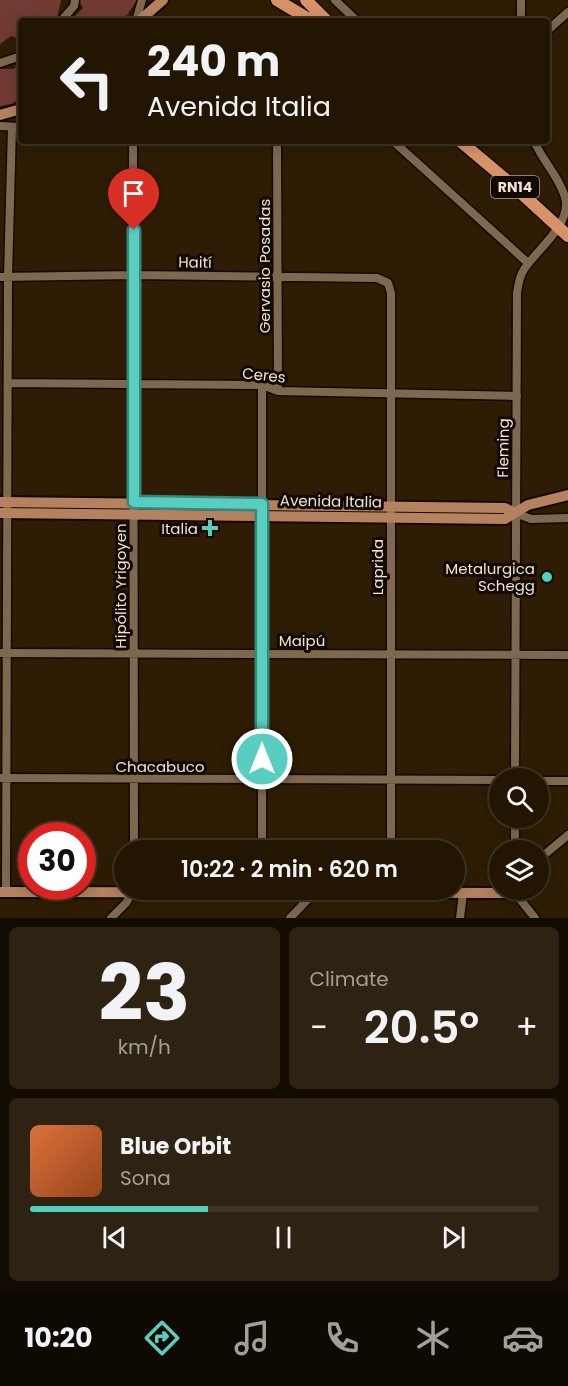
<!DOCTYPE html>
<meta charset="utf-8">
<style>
body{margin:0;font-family:Poppins,sans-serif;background:#2e2312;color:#f1f3f6;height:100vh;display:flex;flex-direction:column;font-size:22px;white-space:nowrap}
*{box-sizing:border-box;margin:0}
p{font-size:20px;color:#a29f9a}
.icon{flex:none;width:33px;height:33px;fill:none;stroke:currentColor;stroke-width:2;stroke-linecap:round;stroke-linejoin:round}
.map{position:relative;height:918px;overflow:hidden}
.panel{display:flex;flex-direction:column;gap:9px;padding:9px;background:#130c02;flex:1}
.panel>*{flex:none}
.guide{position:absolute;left:18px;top:18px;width:532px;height:126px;border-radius:6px;box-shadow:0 3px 15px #0003,0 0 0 2px #3f3525;background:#221603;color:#f1f3f6;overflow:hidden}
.fabs{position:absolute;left:489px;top:768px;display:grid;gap:12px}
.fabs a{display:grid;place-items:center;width:60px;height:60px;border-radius:50%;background:#221603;box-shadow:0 3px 15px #0003,0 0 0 2px #3f3525;font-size:30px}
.speed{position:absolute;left:18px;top:822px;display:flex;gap:12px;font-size:30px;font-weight:700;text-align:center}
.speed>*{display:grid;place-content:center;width:78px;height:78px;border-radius:50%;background:#221603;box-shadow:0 3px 15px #0003,0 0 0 2px #3f3525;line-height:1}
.speed .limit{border:9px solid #d22;background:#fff;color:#111}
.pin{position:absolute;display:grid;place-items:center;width:51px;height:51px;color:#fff;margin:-62px -26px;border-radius:50% 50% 50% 0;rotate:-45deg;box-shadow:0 0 6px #0007}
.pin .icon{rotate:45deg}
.me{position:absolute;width:66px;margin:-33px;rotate:0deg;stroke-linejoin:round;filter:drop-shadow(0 0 4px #0008)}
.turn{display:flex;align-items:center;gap:21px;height:126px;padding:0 30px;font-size:27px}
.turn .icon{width:78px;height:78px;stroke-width:2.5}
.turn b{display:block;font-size:42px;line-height:51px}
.big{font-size:45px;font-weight:600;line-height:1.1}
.panel .widget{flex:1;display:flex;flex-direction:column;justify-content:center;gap:9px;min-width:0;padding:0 21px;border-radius:9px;background:#2e2312}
.panel .dial{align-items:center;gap:0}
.dial b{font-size:78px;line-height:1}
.song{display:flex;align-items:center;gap:18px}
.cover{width:72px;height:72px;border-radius:9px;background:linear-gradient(135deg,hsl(20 70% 55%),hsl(20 70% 35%))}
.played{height:6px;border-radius:3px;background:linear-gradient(90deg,#58cec0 35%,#3f3525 35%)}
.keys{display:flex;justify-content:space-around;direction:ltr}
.heat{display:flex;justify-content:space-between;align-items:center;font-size:33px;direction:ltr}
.panel .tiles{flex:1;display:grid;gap:9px;grid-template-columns:1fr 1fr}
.widget:last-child{grid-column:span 2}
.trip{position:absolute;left:114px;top:840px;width:351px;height:60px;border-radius:30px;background:#221603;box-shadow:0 3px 15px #0003,0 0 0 2px #3f3525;font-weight:600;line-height:60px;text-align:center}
.tabs{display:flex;height:96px;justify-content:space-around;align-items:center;background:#0e0901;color:#a29f9a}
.tabs .icon{width:42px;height:42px}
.tabs .on{color:#58cec0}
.tabs b{font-size:27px;color:#f1f3f6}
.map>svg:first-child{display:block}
.forest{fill:#713b34}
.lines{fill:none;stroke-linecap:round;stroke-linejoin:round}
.minor-casing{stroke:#160700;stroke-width:11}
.major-casing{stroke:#160700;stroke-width:14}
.highway-casing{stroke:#160700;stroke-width:15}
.minor{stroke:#7e694f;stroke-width:8}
.major{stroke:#b4825e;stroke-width:10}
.highway{stroke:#d89268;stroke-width:12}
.route-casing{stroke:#39867d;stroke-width:15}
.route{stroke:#58cec0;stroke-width:10}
.poi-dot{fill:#58cec0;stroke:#110902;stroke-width:2}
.labels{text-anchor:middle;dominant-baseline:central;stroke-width:6;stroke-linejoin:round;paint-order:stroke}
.shield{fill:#110902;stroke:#aca295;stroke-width:1.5}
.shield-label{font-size:14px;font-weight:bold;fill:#efe3d4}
.street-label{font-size:15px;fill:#efe3d4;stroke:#110902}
.poi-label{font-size:15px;fill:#efe3d4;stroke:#110902;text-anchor:end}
</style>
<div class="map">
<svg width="568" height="918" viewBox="0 0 568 918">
<rect width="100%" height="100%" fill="#2e1d04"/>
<!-- forest -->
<path class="forest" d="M0,0H61L57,18L55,21H21V39L11,36L0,44Z
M79,0H137L123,21H70L83,8Z
M21,63V98L11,104L0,106V69H13Z"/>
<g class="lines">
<defs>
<path id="minor" d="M335,0L357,21
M61,21L74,6L75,0
M136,21L142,0
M521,21V0
M548,30L568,12
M0,63L21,56
M0,126L21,127
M133,141L134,850
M277,141L278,391
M393,141L528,263
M0,277L134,275L377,278L388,283L391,293V850
M8,383L262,385L278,391L517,396
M262,385V850
M515,513L531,519L568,518
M0,653L568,655
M0,778L500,780
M515,778L517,293C518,286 519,278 523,271C535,251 568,228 566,202C563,182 542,160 534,141
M538,781H568
M515,818V850
M538,860L568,835
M515,890V893L535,918
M6,892L8,277L12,127
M111,918L126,903L134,890
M290,918L314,893
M460,918L463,893"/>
<path id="major" d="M139,21L163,0
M0,115L21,109
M0,502L505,508L515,513
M0,513L505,519L528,505L568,495
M0,892L515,893"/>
<path id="highway" d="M277,0L312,21
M306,0L327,21
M460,141L510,183L568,236"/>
</defs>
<!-- minor casing -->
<use href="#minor" class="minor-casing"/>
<!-- major casing -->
<use href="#major" class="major-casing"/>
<!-- highway casing -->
<use href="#highway" class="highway-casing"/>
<!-- minor -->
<use href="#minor" class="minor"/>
<!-- major -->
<use href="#major" class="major"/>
<!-- highway -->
<use href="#highway" class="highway"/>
</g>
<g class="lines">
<defs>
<path id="route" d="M134,230V502L262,504V759"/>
</defs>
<!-- route casing -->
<use href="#route" class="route-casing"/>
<!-- route -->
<use href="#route" class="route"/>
</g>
<!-- markers -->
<g class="poi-dot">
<path d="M207 519h6v6h6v6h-6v6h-6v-6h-6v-6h6z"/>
<circle cx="547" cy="577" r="6"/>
</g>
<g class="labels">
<!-- shield labels -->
<rect class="shield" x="491" y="176" width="48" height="22" rx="4.5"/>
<g class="shield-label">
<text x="515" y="187">RN14</text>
</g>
<!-- street labels -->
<g class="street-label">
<text transform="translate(195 262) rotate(1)">Haití</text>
<text transform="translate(264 266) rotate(-90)">Gervasio Posadas</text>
<text transform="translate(264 375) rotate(6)">Ceres</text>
<text transform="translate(503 448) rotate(-89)">Fleming</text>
<text transform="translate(331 501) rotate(1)">Avenida Italia</text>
<text transform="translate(377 567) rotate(-90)">Laprida</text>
<text transform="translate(120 586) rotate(-90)">Hipólito Yrigoyen</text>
<text x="302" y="640">Maipú</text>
<text x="160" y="766">Chacabuco</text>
</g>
<!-- poi labels -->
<g class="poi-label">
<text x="198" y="528">Italia</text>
<text x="535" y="568">Metalurgica<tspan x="535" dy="17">Schegg</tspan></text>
</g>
</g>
</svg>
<div class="fabs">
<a><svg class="icon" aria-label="search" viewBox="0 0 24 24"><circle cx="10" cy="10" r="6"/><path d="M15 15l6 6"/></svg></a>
<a><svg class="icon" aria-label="layers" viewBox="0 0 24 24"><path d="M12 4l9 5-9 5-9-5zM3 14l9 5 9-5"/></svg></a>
</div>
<div class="speed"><div class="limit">30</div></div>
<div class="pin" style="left:134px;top:230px;background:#d93025"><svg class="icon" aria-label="arrive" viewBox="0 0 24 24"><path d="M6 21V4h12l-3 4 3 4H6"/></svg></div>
<svg class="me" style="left:262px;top:759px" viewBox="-20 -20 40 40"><circle r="17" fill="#58cec0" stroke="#fff" stroke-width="3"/><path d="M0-11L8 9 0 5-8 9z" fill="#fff"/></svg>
<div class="trip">10:22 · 2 min · 620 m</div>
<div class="guide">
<div class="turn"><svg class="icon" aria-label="left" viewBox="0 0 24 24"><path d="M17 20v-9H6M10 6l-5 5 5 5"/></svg><div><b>240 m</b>Avenida Italia</div></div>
</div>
</div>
<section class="panel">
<div class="tiles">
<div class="widget dial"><b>23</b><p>km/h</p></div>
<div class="widget"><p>Climate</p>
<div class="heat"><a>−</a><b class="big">20.5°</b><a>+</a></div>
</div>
<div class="widget">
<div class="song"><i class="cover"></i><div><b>Blue Orbit</b><p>Sona</p></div></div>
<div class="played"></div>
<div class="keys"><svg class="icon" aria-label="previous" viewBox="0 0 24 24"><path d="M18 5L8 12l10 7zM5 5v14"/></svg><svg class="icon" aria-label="pause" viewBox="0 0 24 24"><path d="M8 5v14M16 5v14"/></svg><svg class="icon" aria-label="next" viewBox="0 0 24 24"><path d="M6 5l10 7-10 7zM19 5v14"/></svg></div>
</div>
</div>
</section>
<nav class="tabs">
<b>10:20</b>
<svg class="icon on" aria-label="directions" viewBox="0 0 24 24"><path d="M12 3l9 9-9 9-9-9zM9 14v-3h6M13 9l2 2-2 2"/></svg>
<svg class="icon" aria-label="music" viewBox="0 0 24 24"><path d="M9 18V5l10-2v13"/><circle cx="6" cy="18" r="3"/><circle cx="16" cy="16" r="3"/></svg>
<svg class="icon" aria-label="phone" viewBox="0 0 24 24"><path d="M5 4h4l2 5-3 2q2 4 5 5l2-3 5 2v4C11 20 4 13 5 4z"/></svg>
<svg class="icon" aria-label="climate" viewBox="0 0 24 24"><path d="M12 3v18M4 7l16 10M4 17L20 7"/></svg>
<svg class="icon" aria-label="car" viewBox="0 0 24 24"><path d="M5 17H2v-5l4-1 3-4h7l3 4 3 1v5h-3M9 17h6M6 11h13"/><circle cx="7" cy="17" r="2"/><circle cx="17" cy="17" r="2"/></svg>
</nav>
